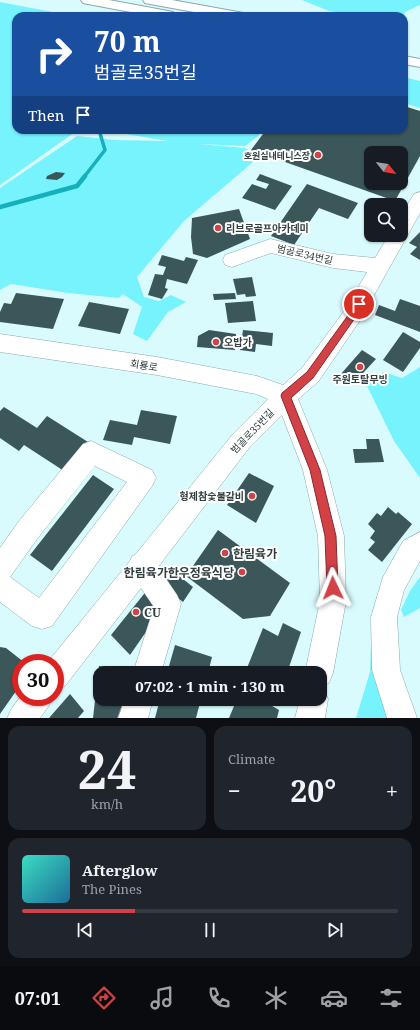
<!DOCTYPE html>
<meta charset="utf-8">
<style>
body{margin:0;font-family:"Noto Serif","Noto Sans KR",serif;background:#20242c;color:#f1f3f6;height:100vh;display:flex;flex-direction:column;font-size:15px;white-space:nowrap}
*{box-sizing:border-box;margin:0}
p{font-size:13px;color:#9ea1a6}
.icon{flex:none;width:22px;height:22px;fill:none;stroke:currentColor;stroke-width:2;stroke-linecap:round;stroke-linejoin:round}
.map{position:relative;height:718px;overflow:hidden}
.sheet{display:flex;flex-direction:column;gap:8px;padding:8px;background:#0d0f14;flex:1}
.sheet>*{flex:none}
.top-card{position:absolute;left:12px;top:12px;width:396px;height:122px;border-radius:12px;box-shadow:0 1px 3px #0004;background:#1a4fa0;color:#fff;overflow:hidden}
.needle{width:26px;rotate:120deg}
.buttons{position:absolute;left:364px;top:146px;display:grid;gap:8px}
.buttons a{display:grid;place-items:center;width:44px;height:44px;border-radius:8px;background:#171b24;box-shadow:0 1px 3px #0004;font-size:20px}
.speed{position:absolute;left:12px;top:654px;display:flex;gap:8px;font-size:20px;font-weight:700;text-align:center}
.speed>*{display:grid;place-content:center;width:52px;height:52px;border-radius:50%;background:#171b24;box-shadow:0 1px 3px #0004;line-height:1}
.speed .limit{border:6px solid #d22;background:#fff;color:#111}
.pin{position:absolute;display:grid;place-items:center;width:34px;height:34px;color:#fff;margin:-17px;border:2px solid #fff;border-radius:50%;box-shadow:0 1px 4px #0007}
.me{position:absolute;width:44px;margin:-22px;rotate:358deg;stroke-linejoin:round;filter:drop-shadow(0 0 3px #0008)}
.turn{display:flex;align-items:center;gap:14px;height:84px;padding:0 16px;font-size:18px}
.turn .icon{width:52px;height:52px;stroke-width:2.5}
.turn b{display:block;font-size:28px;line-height:34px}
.then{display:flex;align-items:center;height:38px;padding:0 16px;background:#0003;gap:8px;font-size:15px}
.big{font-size:30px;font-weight:700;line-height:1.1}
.sheet .widget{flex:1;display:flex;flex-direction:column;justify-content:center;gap:6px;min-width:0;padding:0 14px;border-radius:12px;background:#20242c}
.sheet .dial{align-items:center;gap:0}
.dial b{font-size:52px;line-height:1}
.song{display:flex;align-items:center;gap:12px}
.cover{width:48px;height:48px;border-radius:6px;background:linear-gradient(135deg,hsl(170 70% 55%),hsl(200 70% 35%))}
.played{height:4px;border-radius:2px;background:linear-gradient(90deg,#d14145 30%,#363941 30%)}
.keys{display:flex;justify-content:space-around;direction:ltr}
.heat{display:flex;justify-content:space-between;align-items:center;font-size:22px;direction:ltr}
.sheet .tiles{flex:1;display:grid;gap:8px;grid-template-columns:1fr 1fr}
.widget:last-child{grid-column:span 2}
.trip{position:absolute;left:93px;top:666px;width:234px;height:40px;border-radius:12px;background:#171b24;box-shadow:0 1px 3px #0004;font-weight:700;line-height:40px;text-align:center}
.tab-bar{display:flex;height:64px;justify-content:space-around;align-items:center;background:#090b0e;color:#9ea1a6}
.tab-bar .icon{width:28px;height:28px}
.tab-bar .active{color:#d14145}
.tab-bar b{font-size:18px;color:#f1f3f6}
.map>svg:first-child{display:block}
.green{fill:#77f3fe}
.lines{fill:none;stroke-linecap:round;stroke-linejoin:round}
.stream-far1{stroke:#15b0bb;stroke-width:3.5}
.stream{stroke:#15b0bb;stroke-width:4.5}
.building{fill:#3b5759;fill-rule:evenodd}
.minor-casing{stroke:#8aa9ab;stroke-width:1}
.highway-casing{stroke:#8aa9ab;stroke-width:2}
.minor{fill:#fff;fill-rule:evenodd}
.highway{fill:#fff;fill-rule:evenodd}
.route{fill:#d14145;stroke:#882a2d}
.poi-dot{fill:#d14145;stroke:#fff;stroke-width:1.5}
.labels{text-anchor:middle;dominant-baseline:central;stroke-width:4;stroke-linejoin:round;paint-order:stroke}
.far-poi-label{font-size:9px;font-weight:bold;fill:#323f40;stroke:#fff;text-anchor:end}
.poi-label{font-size:10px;font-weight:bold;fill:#323f40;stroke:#fff;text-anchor:start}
.street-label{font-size:10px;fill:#323f40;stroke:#fff}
.near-poi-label{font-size:12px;font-weight:bold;fill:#323f40;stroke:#fff;text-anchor:start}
</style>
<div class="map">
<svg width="420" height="718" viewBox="0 0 420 718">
<rect width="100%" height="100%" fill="#dafbfe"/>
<!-- green -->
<path class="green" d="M302,0H420V5L405,12L404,18V16H361L329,11Z
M0,2L74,16H16V130H78L0,185Z
M404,77L420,81V108L404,103Z
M120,130H262L258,136L245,146L198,144L245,148L258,155L253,162L184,221L137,277L144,297L159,301L171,295L186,302L168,312L147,341L133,334L142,307L123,294L119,298L68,293L11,284L0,290V188L77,136L115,140L167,141L121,133Z
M420,367V478L394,441L367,386L383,372L402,378Z
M420,577V608L404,617L401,610L410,591Z
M377,597L389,718H356L370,672L372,611Z"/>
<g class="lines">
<!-- stream-far1 -->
<path class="stream-far1" d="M84,177L105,150L99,130"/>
<!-- stream -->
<path class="stream" d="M0,207L77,186L85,176"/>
</g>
<!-- building -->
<path class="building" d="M404,106L420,111V156L395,201L251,150L266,130H404ZM371,153H401V183H371Z
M56,172L65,173L62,177L57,180L46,179L47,176Z
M260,174L292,186L275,210L242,198L252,184L266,189L269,184L256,180Z
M307,184L358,203L348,219L319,208L294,245L271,236Z
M239,209L250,239L207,258L193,254L191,237L192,218Z
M420,232V260L410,254L417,247L409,243Z
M162,255L184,261L186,257L198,260L187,284L167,279L165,288L168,289L162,299L148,295L155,274L163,275L166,267L158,265Z
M252,277L256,296L246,297L245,294L237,295L233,279Z
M16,293L64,299L53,329L0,322V312L4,303L11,304Z
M235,293L236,299L214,300L213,294Z
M400,299L420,306V332L375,315L379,305L395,311Z
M253,301L256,321L228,323L225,303Z
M89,302L129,309L120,334L78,326Z
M209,330L236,334L235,350L197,347L198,336Z
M243,330L273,333L272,346L256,344L255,352L240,350Z
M403,332L420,342V348L403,372L383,360Z
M362,350L376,359L353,384L340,375Z
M4,407L37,428L47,416L88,442L64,471L24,445L19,451L0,438V411Z
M141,410L177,416L170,444L134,437L132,445L103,440L110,420L137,425Z
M366,439H379L384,462L355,463L353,449H367Z
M249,473L274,486L256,523L227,505Z
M93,475L114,489L52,571L30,555Z
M388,507L396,514L398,512L412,524L382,562L368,550L375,542L370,538L375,531L368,524L377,513L381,516Z
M218,530L290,583L270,616L243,619L186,576Z
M168,567L193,587L183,602L157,582Z
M148,589L164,606L130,655L111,635Z
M283,623L301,632L287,673H245L263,628L278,636Z
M175,645L212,657L208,673H167Z
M0,647L6,648L25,663H21V684L0,714Z
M99,666L128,668L127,673H100V699H123L120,718H93Z
M70,694L84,711L78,718H49Z
M160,699H201L196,718H155Z
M237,699H260L279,710L277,718H229Z"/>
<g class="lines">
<defs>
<path id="minor" d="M420,192V213L359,322L318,382L298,399L327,470L344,536L346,601L333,673L329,683L320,687V673H305L320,601L318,536L303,470L282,415L249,448L158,567L177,595L181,604L161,673H133L154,607L141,588L65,686L55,690V663H47L130,561L132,556L135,555L233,434L268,399L256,394L157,375L0,352V334L157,357L257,376L283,385L302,368L345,310L367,272L333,268L271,253L232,267L225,265L223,260L225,255L270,239L333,254L375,258L389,235H401V215L414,194Z
M91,441L152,470L156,478L152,486L52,626L42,629L32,626L0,602V548L19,521L83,444ZM95,466L127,482L39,598L10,577L37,539Z
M420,532V561L404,590L397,617L400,670L417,718H387L372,670L371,617L383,577L403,541Z
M320,687L324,689L328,699L325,718H295L300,699H320Z
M21,696V697H52L48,707L40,718H7L12,708Z
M125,699H153L148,718H118Z"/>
<path id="highway" d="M81,0H109L168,11L173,12L175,15L152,16L88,4L83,3Z
M143,0H172L238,12L243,13L245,16H216L150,4L145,3Z
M404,56L420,59V67L404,64Z"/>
</defs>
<!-- minor casing -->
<use href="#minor" class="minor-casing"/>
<!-- highway casing -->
<use href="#highway" class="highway-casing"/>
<!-- minor -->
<use href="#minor" class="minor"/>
<!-- highway -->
<use href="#highway" class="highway"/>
</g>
<!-- route -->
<path class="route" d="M359,300L363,304L355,318L313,378L291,398L320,470L336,536L338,588L337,592L333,594L329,592L327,588L325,536L310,470L281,396L282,393L307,372L349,314L356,301Z"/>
<!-- markers -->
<g class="poi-dot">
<circle cx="318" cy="155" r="4"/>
<circle cx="218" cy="228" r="4"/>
<circle cx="216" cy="342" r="4"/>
<circle cx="360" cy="367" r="4"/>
<circle cx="252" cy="496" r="4"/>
<circle cx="225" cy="553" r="4"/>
<circle cx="242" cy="572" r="4"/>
<circle cx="136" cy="612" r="4"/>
</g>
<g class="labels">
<!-- far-poi labels -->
<g class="far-poi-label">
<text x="310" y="155">호원실내테니스장</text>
</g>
<!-- poi labels -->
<g class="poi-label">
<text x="226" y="228">리브로골프아카데미</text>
<text x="224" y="342">오밥가</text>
<text x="360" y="379" text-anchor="middle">주원토탈무빙</text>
<text x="244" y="496" text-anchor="end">형제참숯불갈비</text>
</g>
<!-- street labels -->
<g class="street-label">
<text transform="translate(305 254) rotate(13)">범골로34번길</text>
<text transform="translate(144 365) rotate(9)">회룡로</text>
<text transform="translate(252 431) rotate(-46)">범골로35번길</text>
</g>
<!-- near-poi labels -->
<g class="near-poi-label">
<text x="233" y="553">한림육가</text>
<text x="234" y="572" text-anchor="end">한림육가한우정육식당</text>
<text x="144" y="612">CU</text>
</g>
</g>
</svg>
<div class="buttons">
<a><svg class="needle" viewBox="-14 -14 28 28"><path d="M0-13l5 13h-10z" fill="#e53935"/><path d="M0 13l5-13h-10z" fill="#9ea1a6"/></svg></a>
<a><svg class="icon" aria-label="search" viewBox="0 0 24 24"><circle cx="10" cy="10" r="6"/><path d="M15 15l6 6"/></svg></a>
</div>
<div class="speed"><div class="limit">30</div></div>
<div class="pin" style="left:359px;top:304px;background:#d93025"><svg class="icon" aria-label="arrive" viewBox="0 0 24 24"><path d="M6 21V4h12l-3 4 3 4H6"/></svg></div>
<svg class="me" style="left:333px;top:588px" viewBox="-20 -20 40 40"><path d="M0-17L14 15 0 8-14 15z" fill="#d14145" stroke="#fff" stroke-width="4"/></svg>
<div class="trip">07:02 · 1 min · 130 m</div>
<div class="top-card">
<div class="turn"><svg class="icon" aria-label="right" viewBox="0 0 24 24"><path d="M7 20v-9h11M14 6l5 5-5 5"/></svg><div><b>70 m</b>범골로35번길</div></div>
<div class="then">Then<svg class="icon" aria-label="arrive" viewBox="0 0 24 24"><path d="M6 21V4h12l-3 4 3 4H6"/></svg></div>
</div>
</div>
<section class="sheet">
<div class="tiles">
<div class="widget dial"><b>24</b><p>km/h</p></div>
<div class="widget"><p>Climate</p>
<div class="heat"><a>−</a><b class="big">20°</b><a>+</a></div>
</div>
<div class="widget">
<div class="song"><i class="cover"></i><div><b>Afterglow</b><p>The Pines</p></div></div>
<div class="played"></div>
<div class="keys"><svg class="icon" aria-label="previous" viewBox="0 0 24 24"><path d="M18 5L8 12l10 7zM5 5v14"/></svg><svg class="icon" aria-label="pause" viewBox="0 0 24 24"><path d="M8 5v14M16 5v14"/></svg><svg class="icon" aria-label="next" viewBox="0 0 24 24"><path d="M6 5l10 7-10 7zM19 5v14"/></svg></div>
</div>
</div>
</section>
<nav class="tab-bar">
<b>07:01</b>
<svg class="icon active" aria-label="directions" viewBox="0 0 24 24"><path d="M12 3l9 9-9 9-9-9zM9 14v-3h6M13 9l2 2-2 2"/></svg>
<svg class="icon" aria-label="music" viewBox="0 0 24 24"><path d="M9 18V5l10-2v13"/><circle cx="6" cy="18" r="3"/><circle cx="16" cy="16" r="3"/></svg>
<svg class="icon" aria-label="phone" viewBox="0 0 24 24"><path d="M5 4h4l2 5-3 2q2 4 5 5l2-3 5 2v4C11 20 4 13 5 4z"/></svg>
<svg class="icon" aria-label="climate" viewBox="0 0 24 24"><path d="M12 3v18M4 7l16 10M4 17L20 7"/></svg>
<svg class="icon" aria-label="car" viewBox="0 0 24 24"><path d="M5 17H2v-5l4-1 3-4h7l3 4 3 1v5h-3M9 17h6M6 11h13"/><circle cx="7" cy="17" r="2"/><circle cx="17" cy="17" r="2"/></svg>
<svg class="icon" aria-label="filters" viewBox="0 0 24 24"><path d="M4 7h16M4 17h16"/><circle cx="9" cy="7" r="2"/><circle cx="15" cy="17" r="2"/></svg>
</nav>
